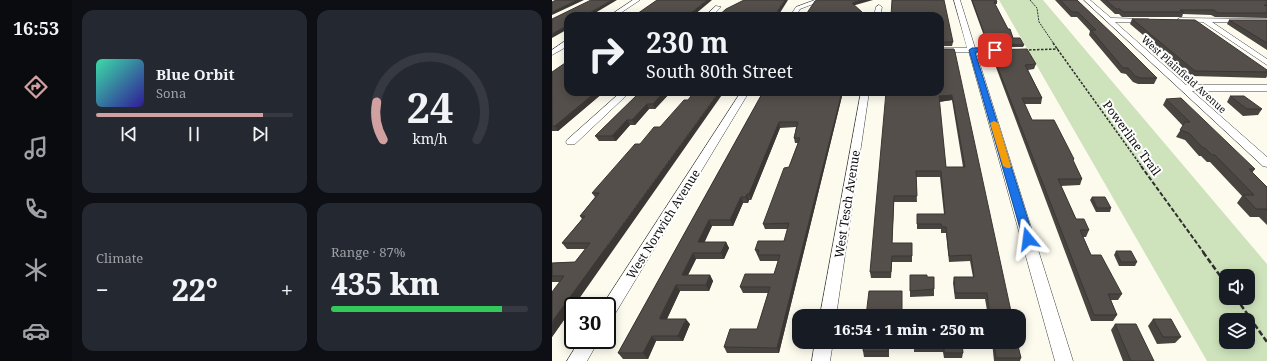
<!DOCTYPE html>
<meta charset="utf-8">
<style>
body{margin:0;font-family:"Noto Serif",serif;background:#242831;color:#f1f3f6;height:100vh;display:flex;flex-direction:column;font-size:15px;white-space:nowrap}
*{box-sizing:border-box;margin:0}
p{font-size:13px;color:#9ea1a6}
.icon{flex:none;width:22px;height:22px;fill:none;stroke:currentColor;stroke-width:2;stroke-linecap:round;stroke-linejoin:round}
.map{position:relative;flex:1;overflow:hidden}
.drawer{display:flex;flex-direction:column;gap:10px;padding:10px;background:#0d0f14;width:480px}
.drawer>*{flex:none}
.guide{position:absolute;left:12px;top:12px;width:380px;height:84px;border-radius:12px;box-shadow:0 2px 10px #0003;background:#171b24;color:#f1f3f6;overflow:hidden}
.fabs{position:absolute;left:667px;top:269px;display:grid;gap:8px}
.fabs a{display:grid;place-items:center;width:36px;height:36px;border-radius:8px;background:#171b24;box-shadow:0 2px 10px #0003;font-size:20px}
.speed{position:absolute;left:12px;top:297px;display:flex;gap:8px;font-size:20px;font-weight:700;text-align:center}
.speed>*{display:grid;place-content:center;width:52px;height:52px;border-radius:50%;background:#171b24;box-shadow:0 2px 10px #0003;line-height:1}
.speed .limit{border:2px solid #111;border-radius:6px;background:#fff;color:#111}
.pin{position:absolute;display:grid;place-items:center;width:34px;height:34px;color:#fff;margin:-17px;border-radius:8px;box-shadow:0 2px 6px #0006}
.me{position:absolute;width:44px;margin:-22px;rotate:344deg;stroke-linejoin:round;filter:drop-shadow(0 0 3px #0008)}
.turn{display:flex;align-items:center;gap:14px;height:84px;padding:0 16px;font-size:18px}
.turn .icon{width:52px;height:52px;stroke-width:2.5}
.turn b{display:block;font-size:28px;line-height:34px}
.big{font-size:30px;font-weight:800;line-height:1.1}
.drawer .tile{flex:1;display:flex;flex-direction:column;justify-content:center;gap:6px;min-width:0;padding:0 14px;border-radius:12px;background:#242831}
.drawer .dial{align-items:center;gap:0}
.dial svg{height:104px;overflow:visible;fill:none;stroke:#363941;stroke-width:7;stroke-linecap:round;text-anchor:middle}
.dial text{fill:#f1f3f6;stroke:none}
.song{display:flex;align-items:center;gap:12px}
.cover{width:48px;height:48px;border-radius:6px;background:linear-gradient(135deg,hsl(160 70% 55%),hsl(250 70% 35%))}
.played{height:4px;border-radius:2px;background:linear-gradient(90deg,#d1a0a0 85%,#363941 85%)}
.keys{display:flex;justify-content:space-around;direction:ltr}
.heat{display:flex;justify-content:space-between;align-items:center;font-size:22px;direction:ltr}
.charge{height:6px;border-radius:3px;background:linear-gradient(90deg,#34c759 87%,#363941 0)}
.drawer .tiles{flex:1;display:grid;gap:10px;grid-template-columns:repeat(2,1fr)}
.trip{position:absolute;left:240px;top:309px;width:234px;height:40px;border-radius:12px;background:#171b24;box-shadow:0 2px 10px #0003;font-weight:800;line-height:40px;text-align:center}
main{display:flex;flex:1;min-height:0}
.tab-bar{display:flex;flex-direction:column;width:72px;justify-content:space-around;align-items:center;background:#090b0e;color:#9ea1a6}
.tab-bar .icon{width:28px;height:28px}
.tab-bar .on{color:#d1a0a0}
.tab-bar b{font-size:18px;color:#f1f3f6}
.map>svg:first-child{display:block}
.green{fill:#cee3bc;fill-rule:evenodd}
.lines{fill:none;stroke-linecap:round;stroke-linejoin:round}
.minor-casing{stroke:#404040;stroke-width:1}
.path-far3{stroke:#2f2f2f;stroke-width:1;stroke-dasharray:2 1;stroke-linecap:butt}
.path-far2{stroke:#2f2f2f;stroke-width:1.5;stroke-dasharray:2.5 1.5;stroke-linecap:butt}
.path-far1{stroke:#2f2f2f;stroke-width:2;stroke-dasharray:4.5 2;stroke-linecap:butt}
.path{stroke:#2f2f2f;stroke-width:2.5;stroke-dasharray:5.5 2.5;stroke-linecap:butt}
.minor{fill:#fff;fill-rule:evenodd}
.wall{fill:#484440;fill-rule:evenodd}
.shaded-wall{fill:#3b3734}
.building{fill:#544f4a;stroke:#3b3734;fill-rule:evenodd}
.route{fill:#1a73e8;stroke:#114b97}
.slow{fill:#f59e0b}
.labels{text-anchor:middle;dominant-baseline:central;stroke-width:4;stroke-linejoin:round;paint-order:stroke}
.far-street-label{font-size:10px;fill:#0d0d0d;stroke:#fff}
.street-label{font-size:12px;fill:#0d0d0d;stroke:#fff}
</style>
<main>
<nav class="tab-bar">
<b>16:53</b>
<svg class="icon on" aria-label="directions" viewBox="0 0 24 24"><path d="M12 3l9 9-9 9-9-9zM9 14v-3h6M13 9l2 2-2 2"/></svg>
<svg class="icon" aria-label="music" viewBox="0 0 24 24"><path d="M9 18V5l10-2v13"/><circle cx="6" cy="18" r="3"/><circle cx="16" cy="16" r="3"/></svg>
<svg class="icon" aria-label="phone" viewBox="0 0 24 24"><path d="M5 4h4l2 5-3 2q2 4 5 5l2-3 5 2v4C11 20 4 13 5 4z"/></svg>
<svg class="icon" aria-label="climate" viewBox="0 0 24 24"><path d="M12 3v18M4 7l16 10M4 17L20 7"/></svg>
<svg class="icon" aria-label="car" viewBox="0 0 24 24"><path d="M5 17H2v-5l4-1 3-4h7l3 4 3 1v5h-3M9 17h6M6 11h13"/><circle cx="7" cy="17" r="2"/><circle cx="17" cy="17" r="2"/></svg>
</nav>
<section class="drawer">
<div class="tiles">
<div class="tile">
<div class="song"><i class="cover"></i><div><b>Blue Orbit</b><p>Sona</p></div></div>
<div class="played"></div>
<div class="keys"><svg class="icon" aria-label="previous" viewBox="0 0 24 24"><path d="M18 5L8 12l10 7zM5 5v14"/></svg><svg class="icon" aria-label="pause" viewBox="0 0 24 24"><path d="M8 5v14M16 5v14"/></svg><svg class="icon" aria-label="next" viewBox="0 0 24 24"><path d="M6 5l10 7-10 7zM19 5v14"/></svg></div>
</div>
<div class="tile dial"><svg viewBox="0 0 100 80">
<path d="M14 69A42 42 0 1 1 86 69"/>
<path d="M14 69A42 42 0 0 1 9 40" stroke="#d1a0a0"/>
<text x="50" y="56" font-size="32" font-weight="700">24</text>
<text x="50" y="72" font-size="11">km/h</text>
</svg></div>
<div class="tile"><p>Climate</p>
<div class="heat"><a>−</a><b class="big">22°</b><a>+</a></div>
</div>
<div class="tile"><p>Range · 87%</p><b class="big">435 km</b><div class="charge"></div></div>
</div>
</section>
<div class="map">
<svg width="715" height="361" viewBox="0 0 715 361">
<rect width="100%" height="100%" fill="#fdfbee"/>
<!-- green -->
<path class="green" d="M447,0H491L715,264V361H655ZM674,276H696V298H674ZM674,320H696V342H674Z"/>
<g class="lines">
<defs>
<path id="minor" d="M81,0H88L64,16H57Z
M263,0H272L248,9L244,16H238L244,7Z
M402,0H408L423,48H455L459,50L455,52H424L521,361H503L417,52H388V48H415Z
M532,0H538L559,18L597,19V21L595,22H563L634,85H715V91H640L715,157V167L711,166Z
M327,5L330,7L328,16H322L324,7Z
M164,6L169,7L160,16H153Z
M628,18L715,19V23L660,22L715,59V65L651,22L626,21V19Z
M13,41H16V46L0,55V50Z
M69,92H78L23,144H15L14,142L15,140Z
M189,92H197L61,317L55,319V306H50Z
M309,92H317L284,316H268Z
M28,340H47L35,361H15Z
M263,342H281L278,361H260Z"/>
</defs>
<!-- minor casing -->
<use href="#minor" class="minor-casing"/>
<!-- path-far3 -->
<path class="path-far3" d="M478,0L485,8L487,22L502,44"/>
<!-- path-far2 -->
<path class="path-far2" d="M501,43L590,167
M473,50L506,49"/>
<!-- path-far1 -->
<path class="path-far1" d="M589,166L652,253"/>
<!-- path -->
<path class="path" d="M651,252L674,284
M684,298L715,342"/>
<!-- minor -->
<use href="#minor" class="minor"/>
</g>
<!-- wall -->
<path class="wall" d="M419,0H444L445,2V4H443L456,29L461,38L472,45L471,47H436Z
M503,0H525L605,78L602,84H586L581,82L574,74L569,73L537,35L538,31L525,17H519Z
M548,0H715V18L663,17L659,15L631,14L630,17H570L567,14H563Z
M388,16L401,42L400,46H388Z
M580,19L715,70V76L714,78L640,76L578,24Z
M677,20H715V50L675,24Z
M388,49L460,316H436L433,299H403L401,283L402,277H421L418,261L397,262L394,233H389V229H365V214H392L388,177H364L365,202H342L340,243H360V262H340L339,278H319L318,272ZM400,100L411,167H394L387,102Z
M439,50L484,64L482,69L476,70L490,98L489,104H472L480,120L521,161L530,179L528,185L509,186L524,219L537,230L534,237H531L539,255L570,294L566,300H559L565,315L561,321H539L439,54Z
M0,72L16,92H52L6,131H0Z
M88,92H119L103,109H97L83,125H78L64,141H47L43,136Z
M211,92H291L227,353H175L172,347L205,329L216,293H191L188,287L222,274L226,261H208L203,250L232,241L236,229H213L211,224L237,167L246,143H243L242,138L244,127L228,128L199,200H197L196,203H191L181,226H160L152,242H174L177,248L172,259H144L136,275H158L161,281L157,291H128L115,319L138,324L131,341H104L96,359H71L66,353Z
M678,96L710,109L706,115L691,116L675,102Z
M614,99L703,169L700,173L715,187V225L707,217H698L685,203L690,196L658,162H655L649,156H647L633,140L624,137L631,126L611,105Z
M136,100L21,307L0,337L8,282H0V263L23,262L33,249H15L10,243L30,219L28,216L43,197L40,193L88,144L108,127Z
M540,197L559,208L558,212H544L538,200Z
M564,251L585,262L583,266H567L562,255Z
M358,275L375,277L382,289V296L358,297Z
M350,291V316H314Z
M601,319L629,337L623,343L605,344L596,326Z
M563,324L602,361H571L559,330Z
M312,342H337V357H312L311,351Z
M362,342H410L411,353L410,358H392L391,352H362Z
M440,342H465L469,358L468,361H442Z"/>
<!-- shaded-wall -->
<path class="shaded-wall" d="M25,0H32L0,15V12Z
M60,0H65L38,16H32Z
M155,0H160L141,16H135Z
M233,0H236L226,16H222Z
M308,0H321L300,6V3Z
M16,25V29L0,38V34Z
M44,92H52L6,131L3,126Z
M112,92H119L103,109L101,104Z
M167,92H172L22,306H21V307L0,337V322Z
M290,92H291L227,353L225,348Z
M400,95V100L386,102L387,96Z
M95,104L97,109L83,125L80,120Z
M75,120L78,125L64,141L60,136Z
M227,122L228,128L199,200L197,194Z
M195,194L197,200L196,203L194,197Z
M342,196V202L340,248V243Z
M189,197L191,203L181,226L178,220Z
M157,220L160,226L150,248L146,242Z
M174,242L177,248L172,259L169,253Z
M141,253L144,259L133,281L130,275Z
M158,275L161,281L157,291L154,285Z
M124,285L128,291L113,323L108,319V317Z
M134,319L138,324L131,341L126,336Z
M100,336L104,341L96,359L91,353Z"/>
<!-- building -->
<path class="building" d="M4,0H25L0,12V2Z
M39,0H60L32,16H16V25L0,34V19Z
M105,0H155L135,16H82Z
M192,0H233L222,16H166L174,9Z
M265,0H308L300,3L310,12L309,16H253L263,1Z
M340,0H392L401,42H388V43V16H339Z
M420,0H444L445,2H442L456,29H458L461,38H468L472,45L436,44Z
M508,0H525L567,40L605,78H588L583,76L576,68H571L539,30H544L526,12H520Z
M554,0H715V5H712L715,6V13H666L662,10H628L632,12H571L568,9H564Z
M580,19L643,20L715,70V72L643,71Z
M677,20H715V43Z
M388,49H402L403,52L460,316H438L435,293H403L402,277H422L419,255L397,256L394,227H390L389,224H365V214H393L389,171H364L365,196H342L340,243H360V256H340L339,272H318L334,92H388ZM400,95L413,167H394L387,96Z
M475,49L484,64L473,65L490,98H470L480,120H502L522,159L521,160L530,179H506L524,219H532L537,230H528L539,255H549L570,294H556L565,315H542L439,50Z
M16,61V92H44L3,126H0V72Z
M88,92H112L101,104H95L80,120H75L60,136H43Z
M142,92H167L0,322V292L12,276H0V263L23,262L38,243H10L33,216H28L47,193H40L83,144H88L102,127H108L132,100H136Z
M211,92H290L225,348L172,347L178,329H205L218,287H188L193,274H222L228,255H206L207,250H203L206,241H232L237,223L211,224L232,168L237,167L248,138H242L246,122H227L197,194H195L194,197H189L178,220H157L146,242H174L169,253H141L130,275H158L154,285H124L108,317V319H134L126,336H100L91,353H66Z
M678,96H692L710,109H695Z
M629,98L703,169H697L715,187V211L714,209H704L691,195H702L663,155H660L653,148H651L637,133L628,130L633,122H638L614,99Z
M540,197H553L559,208H545Z
M564,251H579L585,262H569Z
M358,275H375V277H382V289L358,291Z
M317,291H350V310H338L337,316H314Z
M601,319H619L629,337H611Z
M563,324H584L602,361H579Z
M312,342H336V351H311Z
M362,342H410L411,353H392V347H362Z
M442,342H465L469,358H444Z"/>
<!-- route -->
<path class="route" d="M443,48L446,50L445,51L423,52L482,239L480,242H473L471,239L417,50L420,48Z"/>
<!-- slow -->
<path class="slow" d="M442,121L446,123L459,166L458,168H455L451,166L438,123Z"/>
<g class="labels">
<!-- far-street labels -->
<g class="far-street-label">
<text transform="translate(632 74) rotate(42)">West Plainfield Avenue</text>
</g>
<!-- street labels -->
<g class="street-label">
<text transform="translate(580 138) rotate(54)">Powerline Trail</text>
<text transform="translate(295 204) rotate(-81)">West Tesch Avenue</text>
<text transform="translate(111 224) rotate(-58)">West Norwich Avenue</text>
</g>
</g>
</svg>
<div class="fabs">
<a><svg class="icon" aria-label="sound" viewBox="0 0 24 24"><path d="M4 9h4l5-4v14l-5-4H4zM17 9q2 3 0 6"/></svg></a>
<a><svg class="icon" aria-label="layers" viewBox="0 0 24 24"><path d="M12 4l9 5-9 5-9-5zM3 14l9 5 9-5"/></svg></a>
</div>
<div class="speed"><div class="limit">30</div></div>
<div class="pin" style="left:443px;top:50px;background:#d93025"><svg class="icon" aria-label="arrive" viewBox="0 0 24 24"><path d="M6 21V4h12l-3 4 3 4H6"/></svg></div>
<svg class="me" style="left:476px;top:239px" viewBox="-20 -20 40 40"><path d="M0-17L14 15 0 8-14 15z" fill="#1a73e8" stroke="#fff" stroke-width="4"/></svg>
<div class="trip">16:54 · 1 min · 250 m</div>
<div class="guide">
<div class="turn"><svg class="icon" aria-label="right" viewBox="0 0 24 24"><path d="M7 20v-9h11M14 6l5 5-5 5"/></svg><div><b>230 m</b>South 80th Street</div></div>
</div>
</div>
</main>
